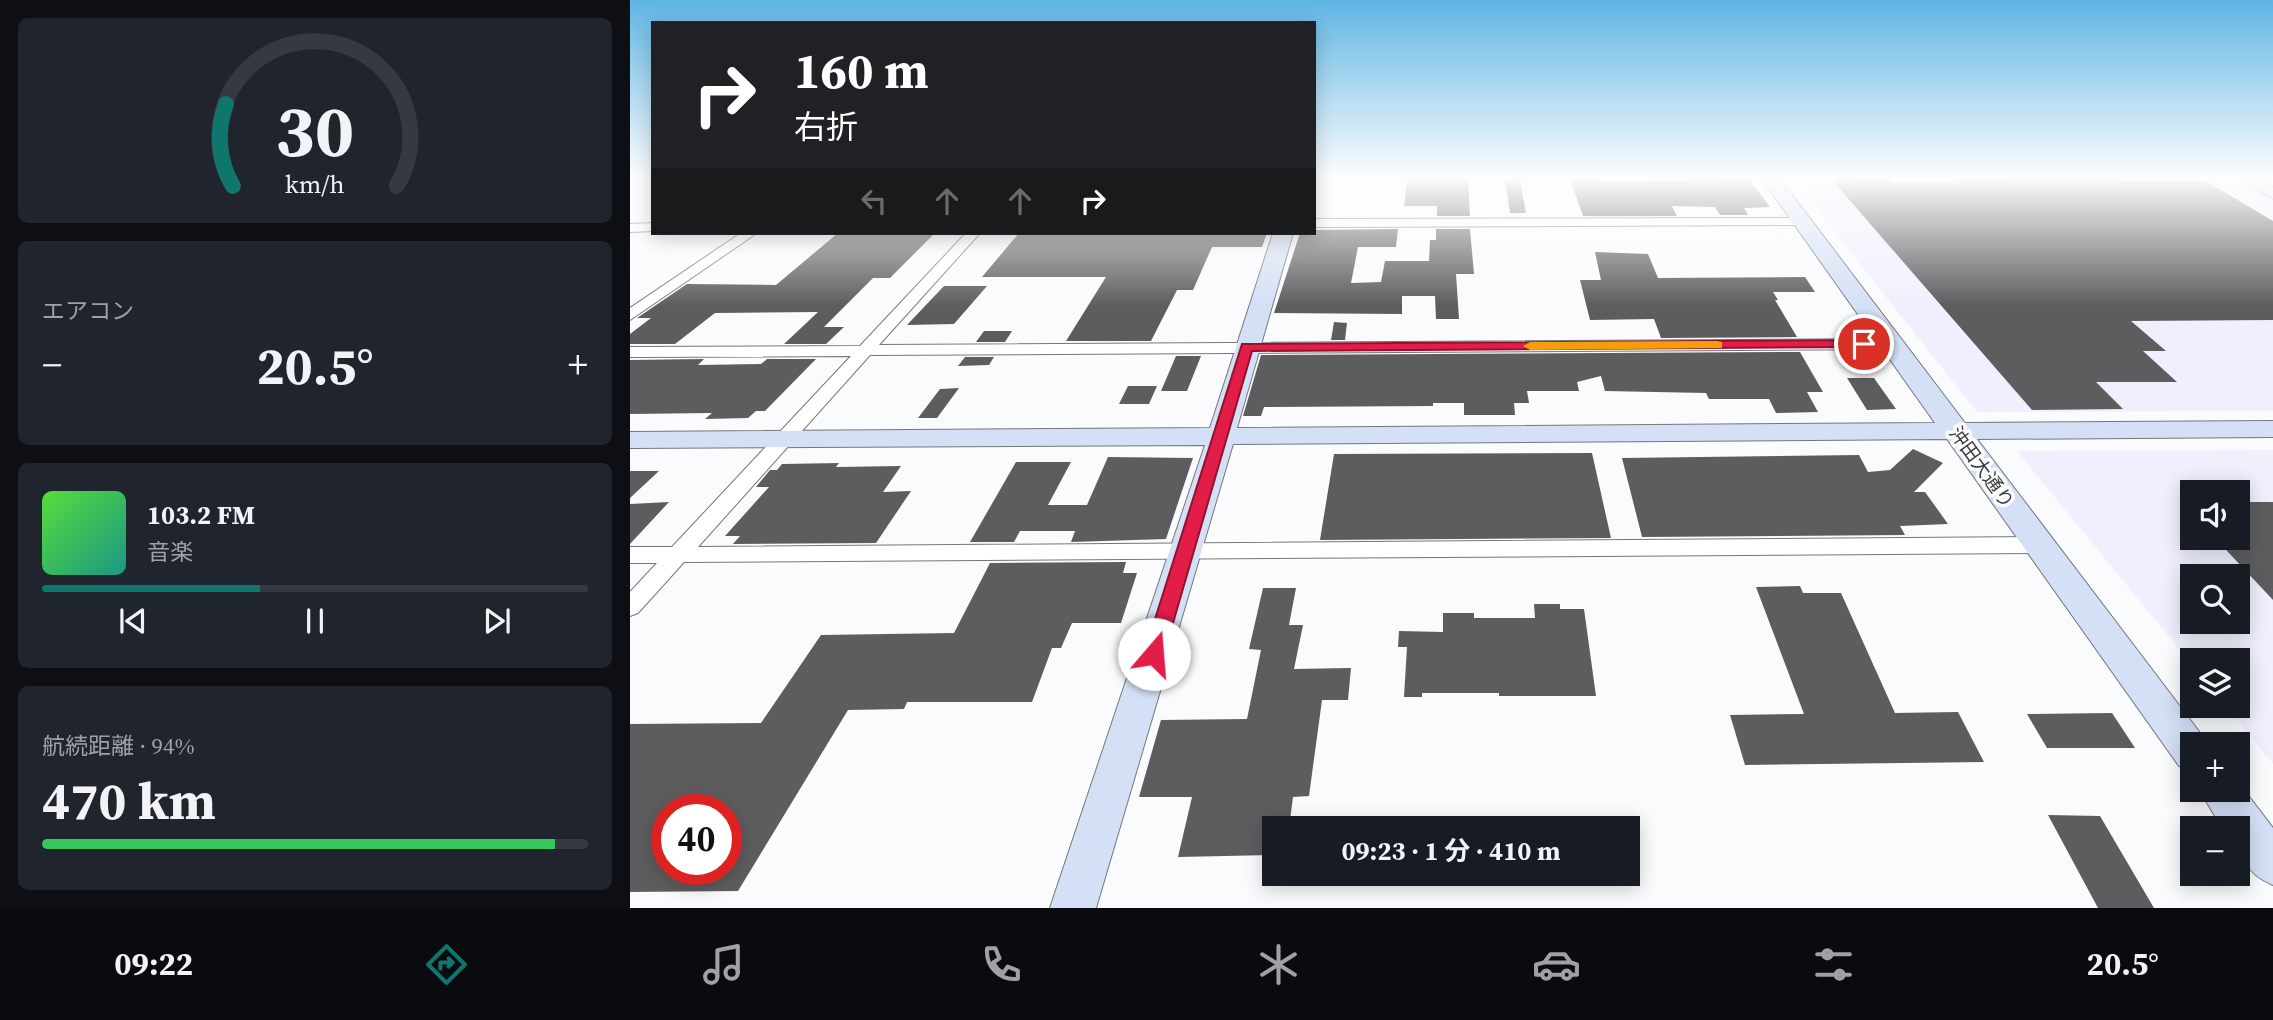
<!DOCTYPE html>
<html lang="ja">
<meta charset="utf-8">
<style>
body{margin:0;font-family:"Source Serif 4","Noto Sans JP",serif;background:#20242c;color:#f1f3f6;height:100vh;display:flex;flex-direction:column;font-size:26px;white-space:nowrap}
*{box-sizing:border-box;margin:0}
p{font-size:23px;color:#9ea1a6}
.icon{flex:none;width:38px;height:38px;fill:none;stroke:currentColor;stroke-width:2;stroke-linecap:round;stroke-linejoin:round}
.map{position:relative;flex:1;overflow:hidden}
.sheet{display:flex;flex-direction:column;gap:18px;padding:18px;background:#0d0f14;width:630px}
.sheet>*{flex:none}
.top-card{position:absolute;left:21px;top:21px;width:665px;height:214px;border-radius:0px;box-shadow:0 4px 18px #0003;background:#202124;color:#fff;overflow:hidden}
.controls{position:absolute;left:1550px;top:480px;display:grid;gap:14px}
.controls a{display:grid;place-items:center;width:70px;height:70px;border-radius:0px;background:#171b24;box-shadow:0 4px 18px #0003;font-size:35px}
.speed{position:absolute;left:21px;top:794px;display:flex;gap:14px;font-size:35px;font-weight:700;text-align:center}
.speed>*{display:grid;place-content:center;width:91px;height:91px;border-radius:50%;background:#171b24;box-shadow:0 4px 18px #0003;line-height:1}
.speed .limit{border:10px solid #d22;background:#fff;color:#111}
.pin{position:absolute;display:grid;place-items:center;width:60px;height:60px;color:#fff;margin:-30px;border:4px solid #fff;border-radius:50%;box-shadow:0 2px 7px #0007}
.me{position:absolute;width:77px;margin:-38px;rotate:18deg;stroke-linejoin:round;filter:drop-shadow(0 0 5px #0008)}
.turn{display:flex;align-items:center;gap:24px;height:147px;padding:0 28px;font-size:32px}
.turn .icon{width:91px;height:91px;stroke-width:2.5}
.turn b{display:block;font-size:49px;line-height:60px}
.lanes{display:flex;align-items:center;height:66px;padding:0 28px;background:#0003;justify-content:center;gap:35px;direction:ltr}
.lanes .off{opacity:.35}
.big{font-size:52px;font-weight:700;line-height:1.1}
.sheet .widget{flex:1;display:flex;flex-direction:column;justify-content:center;gap:10px;min-width:0;padding:0 24px;border-radius:10px;background:#20242c}
.sheet .dial{align-items:center;gap:0}
.dial svg{height:182px;overflow:visible;fill:none;stroke:#363941;stroke-width:7;stroke-linecap:round;text-anchor:middle}
.dial text{fill:#f1f3f6;stroke:none}
.song{display:flex;align-items:center;gap:21px}
.cover{width:84px;height:84px;border-radius:10px;background:linear-gradient(135deg,hsl(110 70% 55%),hsl(170 70% 35%))}
.played{height:7px;border-radius:4px;background:linear-gradient(90deg,#0f766e 40%,#363941 40%)}
.keys{display:flex;justify-content:space-around;direction:ltr}
.heat{display:flex;justify-content:space-between;align-items:center;font-size:38px;direction:ltr}
.charge{height:10px;border-radius:5px;background:linear-gradient(90deg,#34c759 94%,#363941 0)}
.trip{position:absolute;left:632px;top:816px;width:378px;height:70px;border-radius:0px;background:#171b24;box-shadow:0 4px 18px #0003;font-weight:700;line-height:70px;text-align:center}
.tabs{display:flex;height:112px;justify-content:space-around;align-items:center;background:#090b0e;color:#9ea1a6}
.tabs .icon{width:49px;height:49px}
.tabs .on{color:#0f766e}
.tabs b{font-size:32px;color:#f1f3f6}
main{display:flex;flex:1;min-height:0}
.map>svg:first-child{display:block}
.industrial{fill:#f1effd;fill-rule:evenodd}
.building{fill:#5d5d5f;fill-rule:evenodd}
.lines{fill:none;stroke-linecap:round;stroke-linejoin:round}
.street-casing{stroke:#767779;stroke-width:2}
.secondary-casing{stroke:#767779;stroke-width:2}
.street{fill:#fff;fill-rule:evenodd}
.secondary{fill:#d4e0f6;fill-rule:evenodd}
.route{fill:#e11d48;stroke:#92132f;stroke-width:2}
.slow{fill:#f59e0b}
.labels{text-anchor:middle;dominant-baseline:central;stroke-width:7;stroke-linejoin:round;paint-order:stroke}
.street-label{font-size:19px;fill:#3b3b3c;stroke:#fafbfd}
</style>
<main>
<section class="sheet">
<div class="widget dial"><svg viewBox="0 0 100 80">
<path d="M14 69A42 42 0 1 1 86 69"/>
<path d="M14 69A42 42 0 0 1 11 33" stroke="#0f766e"/>
<text x="50" y="56" font-size="32" font-weight="700">30</text>
<text x="50" y="72" font-size="11">km/h</text>
</svg></div>
<div class="widget"><p>エアコン</p>
<div class="heat"><a>−</a><b class="big">20.5°</b><a>+</a></div>
</div>
<div class="widget">
<div class="song"><i class="cover"></i><div><b>103.2 FM</b><p>音楽</p></div></div>
<div class="played"></div>
<div class="keys"><svg class="icon" aria-label="previous" viewBox="0 0 24 24"><path d="M18 5L8 12l10 7zM5 5v14"/></svg><svg class="icon" aria-label="pause" viewBox="0 0 24 24"><path d="M8 5v14M16 5v14"/></svg><svg class="icon" aria-label="next" viewBox="0 0 24 24"><path d="M6 5l10 7-10 7zM19 5v14"/></svg></div>
</div>
<div class="widget"><p>航続距離 · 94%</p><b class="big">470 km</b><div class="charge"></div></div>
</section>
<div class="map">
<svg width="1643" height="908" viewBox="0 0 1643 908">
<rect width="100%" height="100%" fill="#fafbfd"/>
<!-- industrial -->
<path class="industrial" d="M1163,179H1604L1643,201V411L1347,412Z
M1643,450V764L1595,705H1608V660H1563V666L1387,451ZM1563,492H1608V537H1563ZM1563,576H1608V621H1563Z"/>
<!-- building -->
<path class="building" d="M940,179H970L971,182L1119,179L1140,207L1114,208L1118,215H1090L1085,207L1042,206L1047,216H953Z
M1259,179L1263,183H1330L1325,179L1576,181L1643,221V320L1501,321L1536,351H1513L1547,382H1466L1493,409L1402,410L1202,180Z
M777,180H838L840,216H807V206H774Z
M875,180H890L896,213H880Z
M768,229L766,247H728L721,283L751,282L755,261H799L800,240H806V229H840L844,274H826L829,319H806L805,296H772V314L644,313L670,233H684V230Z
M208,233H305L260,278H243L194,327H214L196,344H154L188,312L85,313L45,344H0V334L21,318H7L57,284L146,285Z
M389,233H637L632,247H582L563,290H547L521,341H436L476,277H352Z
M965,252L1018,254L1028,278L1175,277L1185,292H1143L1148,300H1145L1167,337L1031,338L1024,319L960,320L950,280H971Z
M314,286H357L324,324L277,325Z
M704,322L717,323L715,340H701Z
M354,331H382L375,342H346Z
M1170,352L1193,392H1177L1188,412L1146,413L1139,399H1079L1076,393L975,391L971,376L947,382L949,391H897L899,403H884L885,415H834V403H803V406L634,407L631,416H613L631,355Z
M546,356H571L557,391H531Z
M335,357H364L359,365L328,366Z
M74,359L68,365L131,364L137,359H186L135,411H126L118,418L75,419L82,413L0,414V360Z
M1217,378H1244L1266,409L1237,410Z
M498,386H527L519,404H489Z
M329,388L307,418H288L310,389Z
M1283,449L1313,463L1284,492H1295L1318,524L1270,526L1275,535L1012,537L992,458L1229,455L1238,472L1260,470Z
M962,453L981,538L690,540L704,454Z
M478,457L563,458L536,539L441,542L445,531H390L384,542H340L386,462H441L418,505H457Z
M209,463L206,467L271,466L253,492L281,491L246,543L103,544L110,536H95L139,487H126L140,470H147L152,464Z
M0,471H29L0,498Z
M39,502L0,544V504Z
M1608,502H1643V600L1584,537H1608Z
M496,562L493,573H507L491,623H442L431,648H422L402,702H277L274,709L218,710L108,891L0,892V724L131,723L191,635L324,633L360,563ZM37,810H96V870H37Z
M1170,586L1173,593H1211L1265,713L1328,712L1354,762L1115,765L1100,715L1174,714L1126,587Z
M633,588H666L659,625H673L664,669L721,668L718,700H692L679,796L663,797L659,828H644V855L548,857L562,797H509L531,720L617,719L631,650L619,649Z
M904,604H930V609H954L966,696H869V693H792V697H774L777,647H768L769,631L813,632V613H844V618H905Z
M1482,713L1505,748H1417L1397,714Z
M1418,815L1470,816L1524,908H1468Z"/>
<g class="lines">
<defs>
<path id="street" d="M1172,218L1179,222L1177,225L684,227V219Z
M23,223V231L0,232V224Z
M111,233H127L0,320V308Z
M336,233H350L249,345L1261,339L1269,344L1261,349L240,355L68,547L1410,537L1418,540L1421,545L1418,550L1410,553L54,562L8,613L0,616V592L27,563H0V547H42L221,356L0,357V347L230,346Z"/>
<path id="secondary" d="M1132,179H1150L1335,423L1643,421V437L1347,439L1577,742L1578,744H1563V771L1549,766L1317,439L603,444L466,908H420L575,445L0,448V432L580,428L643,233H663L607,428L1305,423Z
M1608,179H1629L1643,187V199Z
M1608,782L1643,828V885C1616,874 1608,855 1608,828H1592L1569,789H1608Z"/>
</defs>
<!-- street casing -->
<use href="#street" class="street-casing"/>
<!-- secondary casing -->
<use href="#secondary" class="secondary-casing"/>
<!-- street -->
<use href="#street" class="street"/>
<!-- secondary -->
<use href="#secondary" class="secondary"/>
</g>
<!-- sky -->
<linearGradient id="sky" x2="0" y2="1"><stop stop-color="#5fb5e4"/><stop offset="0.58" stop-color="#fdfdfe"/><stop offset="1" stop-color="#fdfdfe" stop-opacity="0"/></linearGradient>
<rect width="1643" height="306" fill="url(#sky)"/>
<!-- route -->
<path class="route" d="M1234,340L1239,341V347L622,351L534,654L531,660L524,662L517,660L514,654L612,344Z"/>
<!-- slow -->
<path class="slow" d="M1087,341L1092,342V348L900,350L893,346L900,342Z"/>
<g class="labels">
<!-- street labels -->
<g class="street-label">
<text transform="translate(1352 467) rotate(54)">沖田大通り</text>
</g>
</g>
</svg>
<div class="controls">
<a><svg class="icon" aria-label="sound" viewBox="0 0 24 24"><path d="M4 9h4l5-4v14l-5-4H4zM17 9q2 3 0 6"/></svg></a>
<a><svg class="icon" aria-label="search" viewBox="0 0 24 24"><circle cx="10" cy="10" r="6"/><path d="M15 15l6 6"/></svg></a>
<a><svg class="icon" aria-label="layers" viewBox="0 0 24 24"><path d="M12 4l9 5-9 5-9-5zM3 14l9 5 9-5"/></svg></a>
<a>+</a>
<a>−</a>
</div>
<div class="speed"><div class="limit">40</div></div>
<div class="pin" style="left:1234px;top:344px;background:#d93025"><svg class="icon" aria-label="arrive" viewBox="0 0 24 24"><path d="M6 21V4h12l-3 4 3 4H6"/></svg></div>
<svg class="me" style="left:524px;top:654px" viewBox="-20 -20 40 40"><circle r="19" fill="#fff"/><path d="M0-13L10 11 0 6-10 11z" fill="#e11d48"/></svg>
<div class="trip">09:23 · 1 分 · 410 m</div>
<div class="top-card">
<div class="turn"><svg class="icon" aria-label="right" viewBox="0 0 24 24"><path d="M7 20v-9h11M14 6l5 5-5 5"/></svg><div><b>160 m</b>右折</div></div>
<div class="lanes"><svg class="icon off" aria-label="left" viewBox="0 0 24 24"><path d="M17 20v-9H6M10 6l-5 5 5 5"/></svg><svg class="icon off" aria-label="ahead" viewBox="0 0 24 24"><path d="M12 20V5M6 11l6-6 6 6"/></svg><svg class="icon off" aria-label="ahead" viewBox="0 0 24 24"><path d="M12 20V5M6 11l6-6 6 6"/></svg><svg class="icon" aria-label="right" viewBox="0 0 24 24"><path d="M7 20v-9h11M14 6l5 5-5 5"/></svg></div>
</div>
</div>
</main>
<nav class="tabs">
<b>09:22</b>
<svg class="icon on" aria-label="directions" viewBox="0 0 24 24"><path d="M12 3l9 9-9 9-9-9zM9 14v-3h6M13 9l2 2-2 2"/></svg>
<svg class="icon" aria-label="music" viewBox="0 0 24 24"><path d="M9 18V5l10-2v13"/><circle cx="6" cy="18" r="3"/><circle cx="16" cy="16" r="3"/></svg>
<svg class="icon" aria-label="phone" viewBox="0 0 24 24"><path d="M5 4h4l2 5-3 2q2 4 5 5l2-3 5 2v4C11 20 4 13 5 4z"/></svg>
<svg class="icon" aria-label="climate" viewBox="0 0 24 24"><path d="M12 3v18M4 7l16 10M4 17L20 7"/></svg>
<svg class="icon" aria-label="car" viewBox="0 0 24 24"><path d="M5 17H2v-5l4-1 3-4h7l3 4 3 1v5h-3M9 17h6M6 11h13"/><circle cx="7" cy="17" r="2"/><circle cx="17" cy="17" r="2"/></svg>
<svg class="icon" aria-label="filters" viewBox="0 0 24 24"><path d="M4 7h16M4 17h16"/><circle cx="9" cy="7" r="2"/><circle cx="15" cy="17" r="2"/></svg>
<b>20.5°</b>
</nav>
